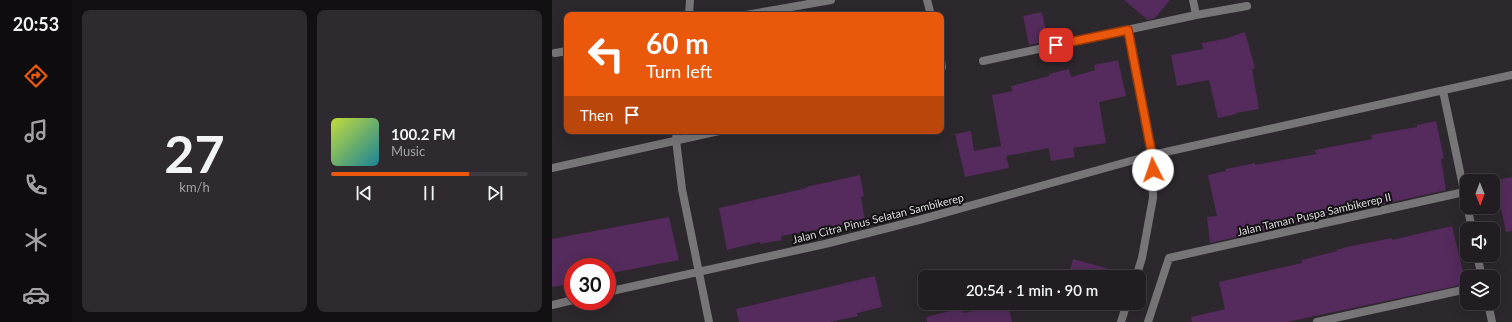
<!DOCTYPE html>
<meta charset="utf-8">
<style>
body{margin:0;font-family:Lato,sans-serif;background:#2e2a2f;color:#f1f3f6;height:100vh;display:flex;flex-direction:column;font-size:15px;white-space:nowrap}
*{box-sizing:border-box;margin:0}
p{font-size:13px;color:#a2a2a5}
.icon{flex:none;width:22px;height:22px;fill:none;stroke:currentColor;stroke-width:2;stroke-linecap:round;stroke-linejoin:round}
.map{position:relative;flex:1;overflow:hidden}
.drawer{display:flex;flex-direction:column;gap:10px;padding:10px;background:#131013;width:480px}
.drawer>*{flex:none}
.guide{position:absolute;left:12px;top:12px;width:380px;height:122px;border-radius:8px;box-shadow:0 4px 16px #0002,0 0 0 1px #3f3b40;background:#ea580c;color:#fff;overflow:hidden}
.needle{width:26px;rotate:179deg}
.fabs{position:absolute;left:908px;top:174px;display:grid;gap:8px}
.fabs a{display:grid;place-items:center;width:40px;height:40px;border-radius:8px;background:#221d22;box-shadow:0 4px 16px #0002,0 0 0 1px #3f3b40;font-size:20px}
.speed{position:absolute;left:12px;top:258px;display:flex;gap:8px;font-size:20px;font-weight:700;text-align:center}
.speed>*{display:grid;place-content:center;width:52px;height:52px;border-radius:50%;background:#221d22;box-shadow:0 4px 16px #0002,0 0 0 1px #3f3b40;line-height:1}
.speed .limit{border:6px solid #d22;background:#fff;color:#111}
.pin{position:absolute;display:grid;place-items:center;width:34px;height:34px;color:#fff;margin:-17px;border-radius:8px;box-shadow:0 2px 6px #0006}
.me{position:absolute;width:44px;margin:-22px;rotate:356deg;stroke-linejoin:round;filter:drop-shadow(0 0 3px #0008)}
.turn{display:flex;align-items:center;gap:14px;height:84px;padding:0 16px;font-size:18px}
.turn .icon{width:52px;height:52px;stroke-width:2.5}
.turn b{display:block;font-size:28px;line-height:34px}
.then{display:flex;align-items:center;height:38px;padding:0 16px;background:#0003;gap:8px;font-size:15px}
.drawer .card{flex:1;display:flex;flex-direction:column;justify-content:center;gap:6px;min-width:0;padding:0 14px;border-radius:8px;background:#2e2a2f}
.drawer .dial{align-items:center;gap:0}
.dial b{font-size:52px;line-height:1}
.song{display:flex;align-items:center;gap:12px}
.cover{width:48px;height:48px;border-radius:6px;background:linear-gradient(135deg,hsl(70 70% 55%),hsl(190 70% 35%))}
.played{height:4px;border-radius:2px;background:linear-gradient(90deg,#ea580c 70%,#3f3b40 70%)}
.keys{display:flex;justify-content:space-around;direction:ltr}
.drawer .tiles{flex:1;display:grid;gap:10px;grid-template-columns:repeat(2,1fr)}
.trip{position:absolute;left:366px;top:270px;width:228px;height:40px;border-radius:8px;background:#221d22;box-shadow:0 4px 16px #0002,0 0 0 1px #3f3b40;font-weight:600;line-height:40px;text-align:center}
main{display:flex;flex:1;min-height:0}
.tab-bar{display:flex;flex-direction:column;width:72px;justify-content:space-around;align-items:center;background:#0e0c0e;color:#a2a2a5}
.tab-bar .icon{width:28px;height:28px}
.tab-bar .selected{color:#ea580c}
.tab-bar b{font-size:18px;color:#f1f3f6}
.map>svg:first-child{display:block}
.building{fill:#542b5c}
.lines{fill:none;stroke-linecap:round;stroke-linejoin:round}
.street{stroke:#787578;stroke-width:8}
.route-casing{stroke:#983908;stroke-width:10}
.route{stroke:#ea580c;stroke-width:7}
.labels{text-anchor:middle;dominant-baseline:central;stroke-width:4;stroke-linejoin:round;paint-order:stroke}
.street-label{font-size:11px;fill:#ddd9de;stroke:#131114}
</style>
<main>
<nav class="tab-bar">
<b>20:53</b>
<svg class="icon selected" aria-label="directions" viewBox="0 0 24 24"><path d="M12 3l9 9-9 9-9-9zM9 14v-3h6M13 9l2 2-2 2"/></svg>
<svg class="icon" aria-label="music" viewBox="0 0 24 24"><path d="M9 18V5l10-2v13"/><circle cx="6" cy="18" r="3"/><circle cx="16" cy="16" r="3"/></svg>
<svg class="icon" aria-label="phone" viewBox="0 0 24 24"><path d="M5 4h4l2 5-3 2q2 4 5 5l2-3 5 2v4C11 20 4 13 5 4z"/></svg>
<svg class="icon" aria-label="climate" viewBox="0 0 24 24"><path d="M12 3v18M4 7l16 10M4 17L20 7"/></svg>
<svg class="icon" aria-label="car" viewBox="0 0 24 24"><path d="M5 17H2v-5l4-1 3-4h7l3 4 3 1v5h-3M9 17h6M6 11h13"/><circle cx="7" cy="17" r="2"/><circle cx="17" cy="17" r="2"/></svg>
</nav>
<section class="drawer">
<div class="tiles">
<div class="card dial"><b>27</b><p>km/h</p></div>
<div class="card">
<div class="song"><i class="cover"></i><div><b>100.2 FM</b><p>Music</p></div></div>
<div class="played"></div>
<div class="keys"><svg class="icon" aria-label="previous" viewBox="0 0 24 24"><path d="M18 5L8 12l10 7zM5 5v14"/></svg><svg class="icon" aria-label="pause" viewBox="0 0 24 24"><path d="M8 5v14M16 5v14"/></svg><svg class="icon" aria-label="next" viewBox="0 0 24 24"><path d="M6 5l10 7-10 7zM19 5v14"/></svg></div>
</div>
</div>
</section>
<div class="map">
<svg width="960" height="322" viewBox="0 0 960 322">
<rect width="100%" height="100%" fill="#2d272e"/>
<!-- building -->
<path class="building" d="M572,0H618L603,18L596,20Z
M490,12L496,41L477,45L471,16Z
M693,32L703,68L700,69L707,109L684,113L685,114L666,118L657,80L625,86L619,55L651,49L650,43L672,39Z
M566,60L574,96L547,102L554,143L521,148L523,157L499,161L497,148L454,156L457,168L413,177L403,134L419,131L422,151L449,146L440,95L460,91L459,86L497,76V74L517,69L519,77L543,70L542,65Z
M884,121L892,158L889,159L894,190L658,243L655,217L665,216L656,175L674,171V169L703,163V165L764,154L763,150L820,139L819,135L865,127V125Z
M308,175L312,196L309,197L313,221L229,236L230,240L208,244V242L175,250L167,208L255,188L254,187Z
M960,177V231L954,232L948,204L943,205L941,193V181Z
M117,217L127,260L55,274V267H21V283L0,287V239Z
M900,226L914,284L735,322H640L639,317L673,309L667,282L750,263V260L785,251L784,250L799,246L840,238V240Z
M521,259L573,273V277H516Z
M323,276L330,307L305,313L306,316L278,322H187L184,309Z
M456,304L460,322H375L374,317L410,308L411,313Z"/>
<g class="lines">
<!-- street -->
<path class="street" d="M375,0L379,15
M641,0L644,15
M137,15L138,0
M194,15L279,0
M576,30L600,155L601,198L590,258L584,277
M3,53L15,51
M389,61L390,67L389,70
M431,61L644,15L695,6
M891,91L920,229
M125,131L124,140L130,189L157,322
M0,168L167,131
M925,255L930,277
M55,292L273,244L367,220L600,155L960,75
M936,303L940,322
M0,305L21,300
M569,322L575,303
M596,322L617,258L912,192
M765,322L915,289"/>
</g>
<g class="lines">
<defs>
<path id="route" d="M504,45L576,30L600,155L601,170"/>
</defs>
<!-- route casing -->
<use href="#route" class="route-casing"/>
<!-- route -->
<use href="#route" class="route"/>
</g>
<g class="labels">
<!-- street labels -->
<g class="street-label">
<text transform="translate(762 214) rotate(-13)">Jalan Taman Puspa Sambikerep II</text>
<text transform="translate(326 218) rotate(-14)">Jalan Citra Pinus Selatan Sambikerep</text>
</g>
</g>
</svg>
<div class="fabs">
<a><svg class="needle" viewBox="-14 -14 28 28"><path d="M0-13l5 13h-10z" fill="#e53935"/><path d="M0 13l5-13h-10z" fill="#a2a2a5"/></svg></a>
<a><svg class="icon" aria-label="sound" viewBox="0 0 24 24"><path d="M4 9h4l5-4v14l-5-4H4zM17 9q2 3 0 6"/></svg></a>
<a><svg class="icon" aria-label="layers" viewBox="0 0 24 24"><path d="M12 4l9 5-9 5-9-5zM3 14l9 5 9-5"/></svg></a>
</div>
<div class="speed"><div class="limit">30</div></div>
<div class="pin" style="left:504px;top:45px;background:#d93025"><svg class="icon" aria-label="arrive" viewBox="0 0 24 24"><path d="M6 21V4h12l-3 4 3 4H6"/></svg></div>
<svg class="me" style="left:601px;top:170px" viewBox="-20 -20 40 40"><circle r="19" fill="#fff"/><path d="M0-13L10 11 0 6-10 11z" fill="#ea580c"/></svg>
<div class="trip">20:54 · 1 min · 90 m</div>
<div class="guide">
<div class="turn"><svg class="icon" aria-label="left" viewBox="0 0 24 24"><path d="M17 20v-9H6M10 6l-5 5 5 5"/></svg><div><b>60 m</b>Turn left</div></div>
<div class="then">Then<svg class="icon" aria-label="arrive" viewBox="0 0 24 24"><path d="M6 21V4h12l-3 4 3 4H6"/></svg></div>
</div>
</div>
</main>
